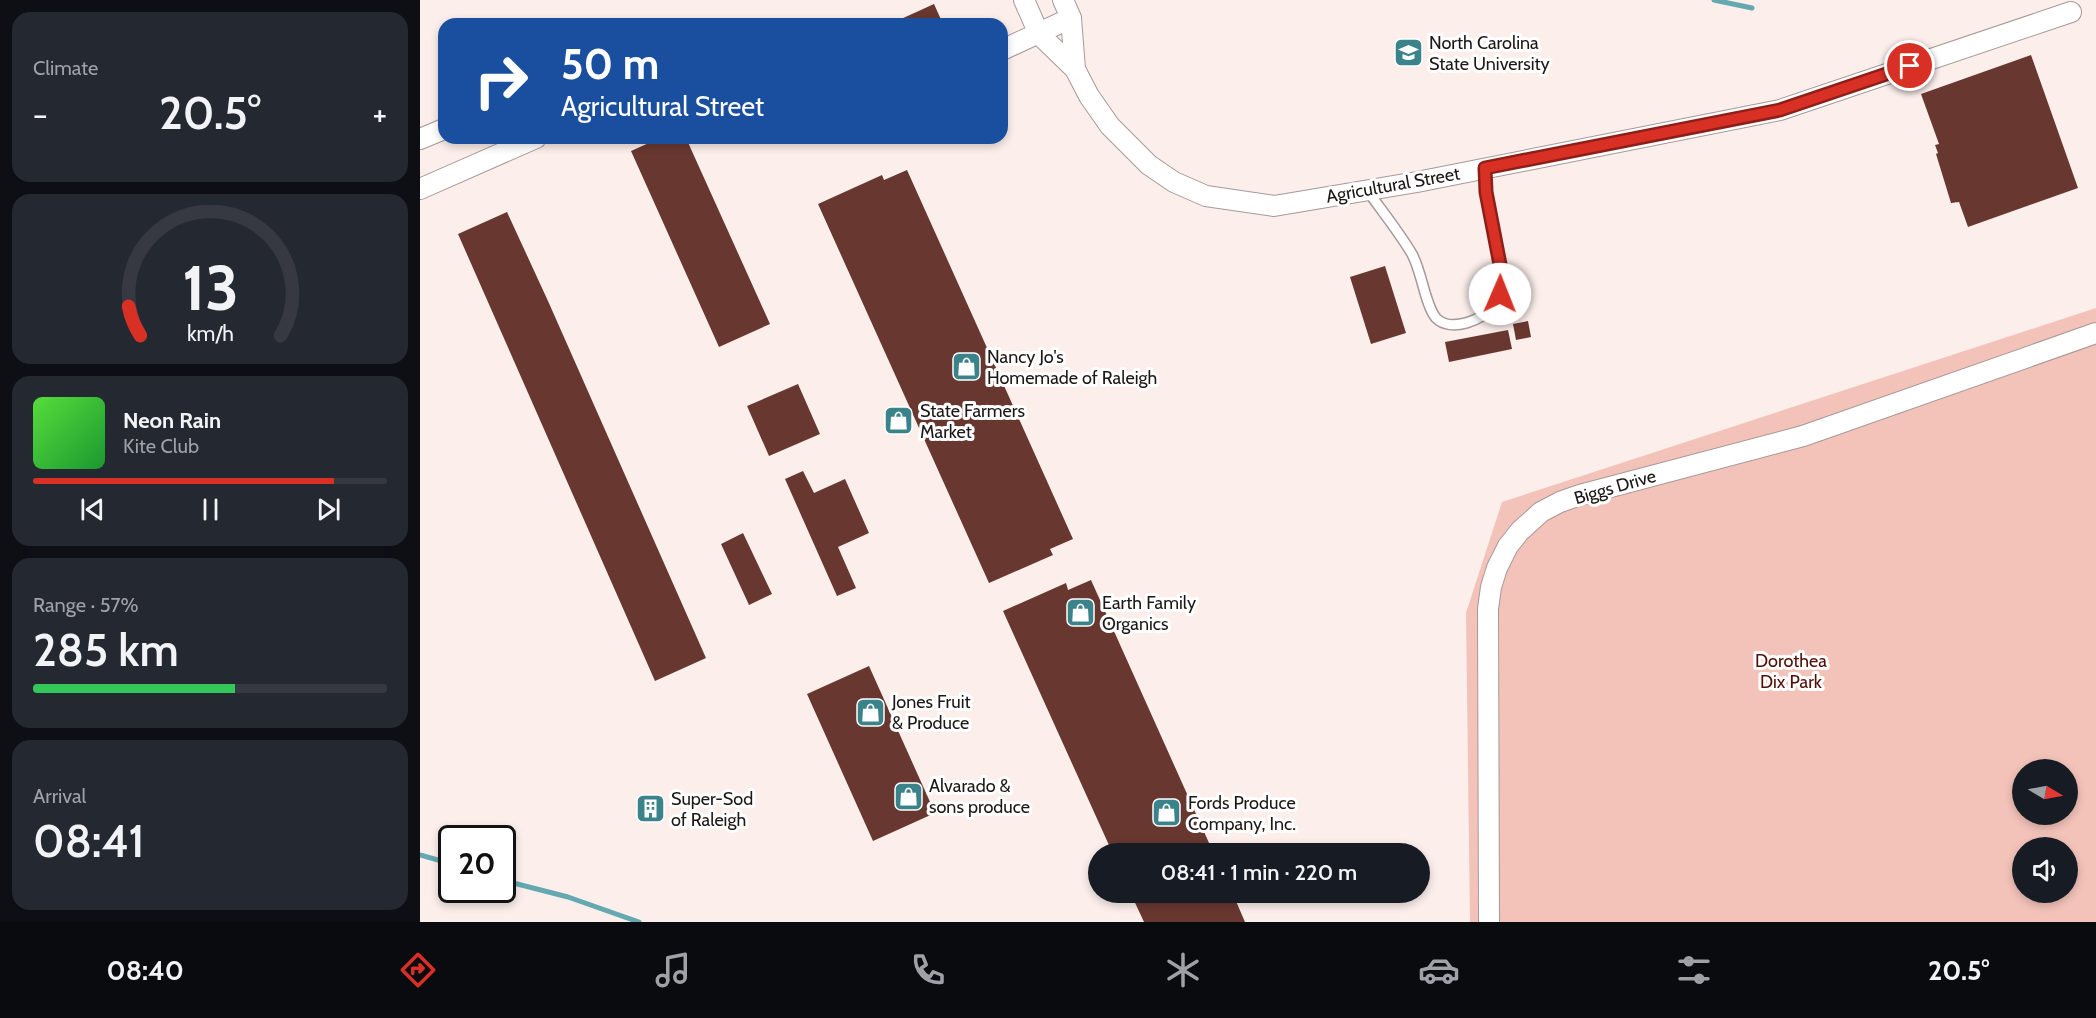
<!DOCTYPE html>
<meta charset="utf-8">
<style>
body{margin:0;font-family:Cabin,sans-serif;background:#242831;color:#f1f3f6;height:100vh;display:flex;flex-direction:column;font-size:22px;white-space:nowrap}
*{box-sizing:border-box;margin:0}
p{font-size:20px;color:#9ea1a6}
.icon{flex:none;width:33px;height:33px;fill:none;stroke:currentColor;stroke-width:2;stroke-linecap:round;stroke-linejoin:round}
.map{position:relative;flex:1;overflow:hidden}
.sheet{display:flex;flex-direction:column;gap:12px;padding:12px;background:#0d0f14;width:420px}
.sheet>*{flex:none}
.banner{position:absolute;left:18px;top:18px;width:570px;height:126px;border-radius:18px;box-shadow:0 3px 9px #0003;background:#1a4fa0;color:#fff;overflow:hidden}
.needle{width:39px;rotate:100deg}
.tools{position:absolute;left:1592px;top:759px;display:grid;gap:12px}
.tools a{display:grid;place-items:center;width:66px;height:66px;border-radius:50%;background:#171b24;box-shadow:0 3px 9px #0003;font-size:30px}
.speed{position:absolute;left:18px;top:825px;display:flex;gap:12px;font-size:30px;font-weight:700;text-align:center}
.speed>*{display:grid;place-content:center;width:78px;height:78px;border-radius:50%;background:#171b24;box-shadow:0 3px 9px #0003;line-height:1}
.speed .limit{border:3px solid #111;border-radius:9px;background:#fff;color:#111}
.pin{position:absolute;display:grid;place-items:center;width:51px;height:51px;color:#fff;margin:-26px;border:3px solid #fff;border-radius:50%;box-shadow:0 2px 6px #0007}
.me{position:absolute;width:66px;margin:-33px;rotate:1deg;stroke-linejoin:round;filter:drop-shadow(0 0 4px #0008)}
.turn{display:flex;align-items:center;gap:21px;height:126px;padding:0 24px;font-size:27px}
.turn .icon{width:78px;height:78px;stroke-width:2.5}
.turn b{display:block;font-size:42px;line-height:51px}
.big{font-size:45px;font-weight:600;line-height:1.1}
.sheet .tile{flex:1;display:flex;flex-direction:column;justify-content:center;gap:9px;min-width:0;padding:0 21px;border-radius:18px;background:#242831}
.sheet .dial{align-items:center;gap:0}
.dial svg{height:156px;overflow:visible;fill:none;stroke:#363941;stroke-width:7;stroke-linecap:round;text-anchor:middle}
.dial text{fill:#f1f3f6;stroke:none}
.song{display:flex;align-items:center;gap:18px}
.cover{width:72px;height:72px;border-radius:9px;background:linear-gradient(135deg,hsl(110 70% 55%),hsl(130 70% 35%))}
.played{height:6px;border-radius:3px;background:linear-gradient(90deg,#d93025 85%,#363941 85%)}
.keys{display:flex;justify-content:space-around;direction:ltr}
.heat{display:flex;justify-content:space-between;align-items:center;font-size:33px;direction:ltr}
.charge{height:9px;border-radius:4px;background:linear-gradient(90deg,#34c759 57%,#363941 0)}
.trip{position:absolute;left:668px;top:843px;width:342px;height:60px;border-radius:30px;background:#171b24;box-shadow:0 3px 9px #0003;font-weight:600;line-height:60px;text-align:center}
.tabs{display:flex;height:96px;justify-content:space-around;align-items:center;background:#090b0e;color:#9ea1a6}
.tabs .icon{width:42px;height:42px}
.tabs .selected{color:#d93025}
.tabs b{font-size:27px;color:#f1f3f6}
main{display:flex;flex:1;min-height:0}
.map>svg:first-child{display:block}
.green{fill:#f3c3ba;fill-rule:evenodd}
.lines{fill:none;stroke-linecap:round;stroke-linejoin:round}
.stream{stroke:#64a8b0;stroke-width:5}
.building{fill:#683830}
.service-casing{stroke:#a69997;stroke-width:12}
.minor-casing{stroke:#a69997;stroke-width:22}
.service{stroke:#fff;stroke-width:9}
.minor{stroke:#fff;stroke-width:20}
.route-casing{stroke:#8d1f18;stroke-width:15}
.route{stroke:#d93025;stroke-width:10}
.labels{text-anchor:middle;dominant-baseline:central;stroke-width:6;stroke-linejoin:round;paint-order:stroke}
.poi-label{font-size:18px;fill:#1c1817;stroke:#fff;text-anchor:start}
.street-label{font-size:18px;fill:#1c1817;stroke:#fff}
.park-label{font-size:18px;fill:#520f07;stroke:#fff}
</style>
<main>
<section class="sheet">
<div class="tile"><p>Climate</p>
<div class="heat"><a>−</a><b class="big">20.5°</b><a>+</a></div>
</div>
<div class="tile dial"><svg viewBox="0 0 100 80">
<path d="M14 69A42 42 0 1 1 86 69"/>
<path d="M14 69A42 42 0 0 1 8 54" stroke="#d93025"/>
<text x="50" y="56" font-size="32" font-weight="700">13</text>
<text x="50" y="72" font-size="11">km/h</text>
</svg></div>
<div class="tile">
<div class="song"><i class="cover"></i><div><b>Neon Rain</b><p>Kite Club</p></div></div>
<div class="played"></div>
<div class="keys"><svg class="icon" aria-label="previous" viewBox="0 0 24 24"><path d="M18 5L8 12l10 7zM5 5v14"/></svg><svg class="icon" aria-label="pause" viewBox="0 0 24 24"><path d="M8 5v14M16 5v14"/></svg><svg class="icon" aria-label="next" viewBox="0 0 24 24"><path d="M6 5l10 7-10 7zM19 5v14"/></svg></div>
</div>
<div class="tile"><p>Range · 57%</p><b class="big">285 km</b><div class="charge"></div></div>
<div class="tile"><p>Arrival</p><b class="big">08:41</b></div>
</section>
<div class="map">
<svg width="1676" height="922" viewBox="0 0 1676 922">
<rect width="100%" height="100%" fill="#fbeeeb"/>
<!-- green -->
<path class="green" d="M419,138H466L469,144L435,143Z
M1676,308V922H1050L1046,613L1082,502ZM1602,770H1647V814H1602ZM1602,848H1647V892H1602Z"/>
<g class="lines">
<!-- stream -->
<path class="stream" d="M1294,0L1332,8
M0,855L32,864
M82,880L148,897L219,922"/>
</g>
<!-- building -->
<path class="building" d="M514,4L523,24H470Z
M1611,55L1658,188L1548,227L1539,202L1531,203L1516,154L1518,153L1515,145L1519,144L1501,94Z
M240,138H266L350,324L299,347L211,151Z
M487,170L653,539L630,549L633,555L569,583L398,204L462,175L464,180Z
M87,212L128,301L286,658L235,681L38,234Z
M965,266L986,333L951,344L930,277Z
M1108,321L1111,337L1096,340L1093,324Z
M1088,330L1092,349L1029,362L1025,342Z
M378,384L400,434L349,456L327,406Z
M383,471L394,493L425,479L449,533L418,547L436,588L417,596L365,479Z
M323,533L352,594L329,605L301,544Z
M671,580L794,854H693L583,611L646,583L648,590Z
M449,666L515,813L453,841L387,694Z
M710,892H812L825,922H724Z"/>
<g class="lines">
<defs>
<path id="service" d="M947,190C962,211 979,232 992,254C1002,272 1005,305 1016,318C1030,333 1064,320 1073,306C1079,298 1081,290 1083,280L1066,192L1065,168"/>
<path id="minor" d="M604,0L619,34L655,69L669,96L690,126L729,165L754,182L786,196L854,206L997,182L1360,110L1651,12
M643,0L651,18L655,69
M582,50L651,18
M0,139L24,129
M0,189L116,138
M1069,922L1068,609L1071,587L1077,568L1088,546L1100,531L1121,512L1140,502L1160,495L1383,436L1676,333"/>
</defs>
<!-- service casing -->
<use href="#service" class="service-casing"/>
<!-- minor casing -->
<use href="#minor" class="minor-casing"/>
<!-- service -->
<use href="#service" class="service"/>
<!-- minor -->
<use href="#minor" class="minor"/>
</g>
<g class="lines">
<defs>
<path id="route" d="M1080,294L1083,280L1066,192L1065,168L1360,110L1490,66"/>
</defs>
<!-- route casing -->
<use href="#route" class="route-casing"/>
<!-- route -->
<use href="#route" class="route"/>
</g>
<!-- icons -->
<defs>
<symbol id="university-square" viewBox="-11 -11 22 22"><rect x="-9" y="-9" width="18" height="18" rx="4" fill="#3b838b" stroke="#fff"/><path d="M0-5L7-2L0 1L-7-2ZM-4 1L0 2.5L4 1V4Q0 6-4 4Z" fill="#fff"/></symbol>
<symbol id="shop-square" viewBox="-11 -11 22 22"><rect x="-9" y="-9" width="18" height="18" rx="4" fill="#3b838b" stroke="#fff"/><path d="M-5-2.5h2.3a2.7 3.5 0 0 1 5.4 0H5L5.5 6h-11ZM-1.5-2.5h3a1.5 2.3 0 0 0-3 0Z" fill="#fff"/></symbol>
<symbol id="building-square" viewBox="-11 -11 22 22"><rect x="-9" y="-9" width="18" height="18" rx="4" fill="#3b838b" stroke="#fff"/><path d="M-4-6H4V6H1V3H-1V6H-4ZM-2.5-4.3h1.7v1.8h-1.7ZM.8-4.3h1.7v1.8H.8ZM-2.5-1h1.7V.8h-1.7ZM.8-1h1.7V.8H.8Z" fill="#fff"/></symbol>
</defs>
<g fill-rule="evenodd">
<use href="#university-square" x="972" y="36" width="33" height="33"/>
<use href="#shop-square" x="530" y="350" width="33" height="33"/>
<use href="#shop-square" x="462" y="404" width="33" height="33"/>
<use href="#shop-square" x="644" y="596" width="33" height="33"/>
<use href="#shop-square" x="434" y="696" width="33" height="33"/>
<use href="#shop-square" x="472" y="780" width="33" height="33"/>
<use href="#building-square" x="214" y="792" width="33" height="33"/>
<use href="#shop-square" x="730" y="796" width="33" height="33"/>
</g>
<g class="labels">
<!-- poi labels -->
<g class="poi-label">
<text x="1009" y="43">North Carolina<tspan x="1009" dy="21">State University</tspan></text>
<text x="567" y="357">Nancy Jo's<tspan x="567" dy="21">Homemade of Raleigh</tspan></text>
<text x="500" y="411">State Farmers<tspan x="500" dy="21">Market</tspan></text>
<text x="682" y="603">Earth Family<tspan x="682" dy="21">Organics</tspan></text>
<text x="472" y="702">Jones Fruit<tspan x="472" dy="21">&amp; Produce</tspan></text>
<text x="509" y="786">Alvarado &amp;<tspan x="509" dy="21">sons produce</tspan></text>
<text x="251" y="799">Super-Sod<tspan x="251" dy="21">of Raleigh</tspan></text>
<text x="768" y="803">Fords Produce<tspan x="768" dy="21">Company, Inc.</tspan></text>
</g>
<!-- street labels -->
<g class="street-label">
<text transform="translate(973 185) rotate(-10)">Agricultural Street</text>
<text transform="translate(1195 487) rotate(-16)">Biggs Drive</text>
</g>
<!-- park labels -->
<g class="park-label">
<text x="1371" y="661">Dorothea<tspan x="1371" dy="21">Dix Park</tspan></text>
</g>
</g>
</svg>
<div class="tools">
<a><svg class="needle" viewBox="-14 -14 28 28"><path d="M0-13l5 13h-10z" fill="#e53935"/><path d="M0 13l5-13h-10z" fill="#9ea1a6"/></svg></a>
<a><svg class="icon" aria-label="sound" viewBox="0 0 24 24"><path d="M4 9h4l5-4v14l-5-4H4zM17 9q2 3 0 6"/></svg></a>
</div>
<div class="speed"><div class="limit">20</div></div>
<div class="pin" style="left:1490px;top:66px;background:#d93025"><svg class="icon" aria-label="arrive" viewBox="0 0 24 24"><path d="M6 21V4h12l-3 4 3 4H6"/></svg></div>
<svg class="me" style="left:1080px;top:294px" viewBox="-20 -20 40 40"><circle r="19" fill="#fff"/><path d="M0-13L10 11 0 6-10 11z" fill="#d93025"/></svg>
<div class="trip">08:41 · 1 min · 220 m</div>
<div class="banner">
<div class="turn"><svg class="icon" aria-label="right" viewBox="0 0 24 24"><path d="M7 20v-9h11M14 6l5 5-5 5"/></svg><div><b>50 m</b>Agricultural Street</div></div>
</div>
</div>
</main>
<nav class="tabs">
<b>08:40</b>
<svg class="icon selected" aria-label="directions" viewBox="0 0 24 24"><path d="M12 3l9 9-9 9-9-9zM9 14v-3h6M13 9l2 2-2 2"/></svg>
<svg class="icon" aria-label="music" viewBox="0 0 24 24"><path d="M9 18V5l10-2v13"/><circle cx="6" cy="18" r="3"/><circle cx="16" cy="16" r="3"/></svg>
<svg class="icon" aria-label="phone" viewBox="0 0 24 24"><path d="M5 4h4l2 5-3 2q2 4 5 5l2-3 5 2v4C11 20 4 13 5 4z"/></svg>
<svg class="icon" aria-label="climate" viewBox="0 0 24 24"><path d="M12 3v18M4 7l16 10M4 17L20 7"/></svg>
<svg class="icon" aria-label="car" viewBox="0 0 24 24"><path d="M5 17H2v-5l4-1 3-4h7l3 4 3 1v5h-3M9 17h6M6 11h13"/><circle cx="7" cy="17" r="2"/><circle cx="17" cy="17" r="2"/></svg>
<svg class="icon" aria-label="filters" viewBox="0 0 24 24"><path d="M4 7h16M4 17h16"/><circle cx="9" cy="7" r="2"/><circle cx="15" cy="17" r="2"/></svg>
<b>20.5°</b>
</nav>
